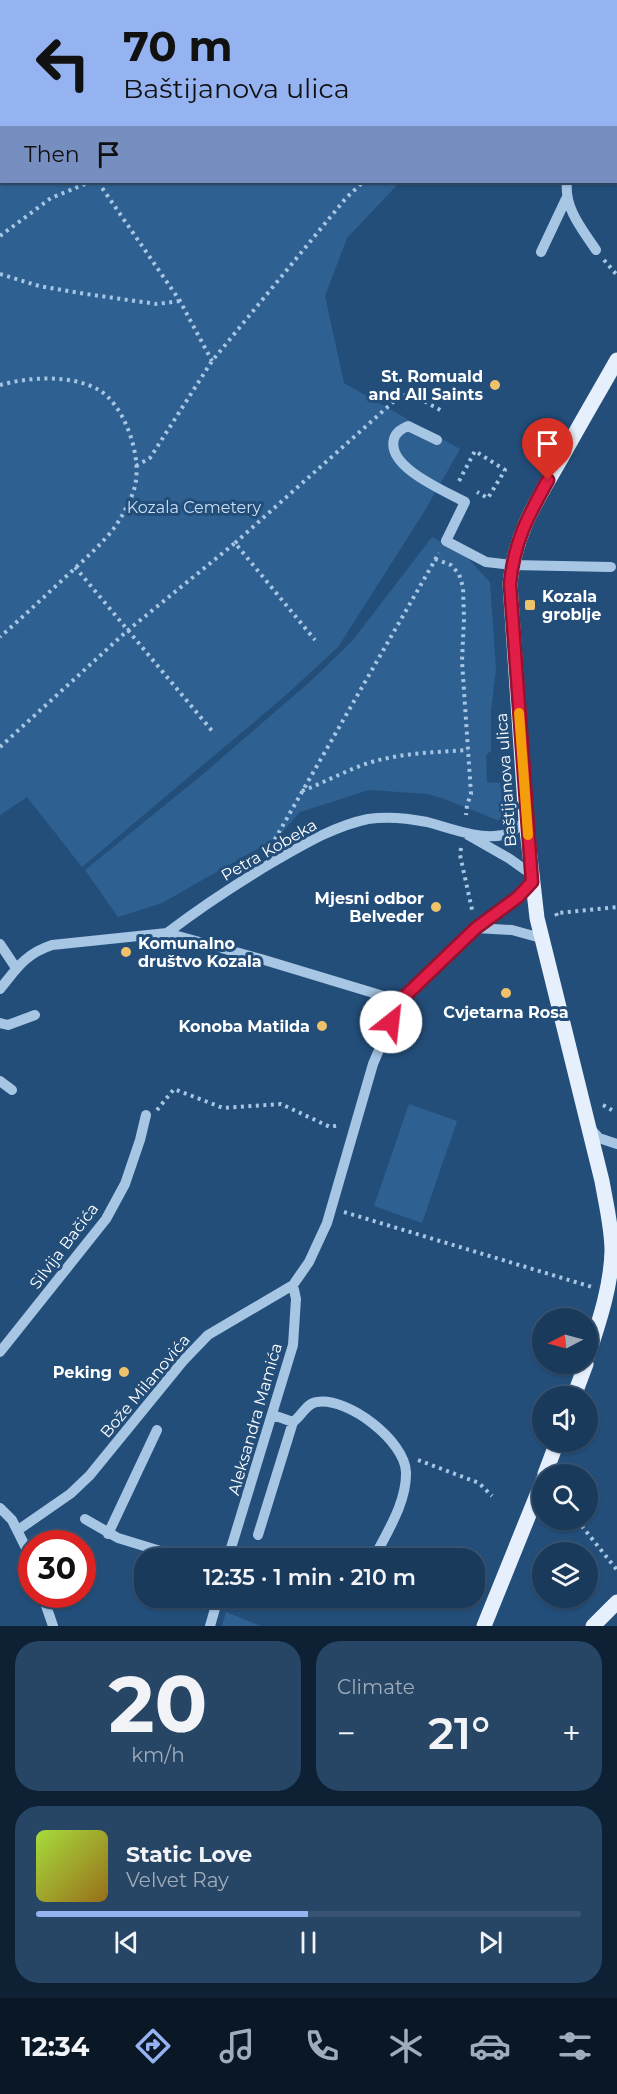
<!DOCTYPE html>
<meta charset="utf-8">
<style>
body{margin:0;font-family:Montserrat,sans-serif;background:#274565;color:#f1f3f6;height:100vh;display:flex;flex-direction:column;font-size:22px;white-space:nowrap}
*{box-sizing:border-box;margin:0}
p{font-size:20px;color:#9fadbb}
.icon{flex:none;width:33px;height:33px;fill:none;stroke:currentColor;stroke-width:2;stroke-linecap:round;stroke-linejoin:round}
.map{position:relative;height:1626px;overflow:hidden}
.drawer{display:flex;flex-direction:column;gap:15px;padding:15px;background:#0e2033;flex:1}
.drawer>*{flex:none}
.hud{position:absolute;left:0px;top:0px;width:618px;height:183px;box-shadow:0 2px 4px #0004,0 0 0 2px #385472;background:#95b2f1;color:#111;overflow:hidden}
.needle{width:39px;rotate:264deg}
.tools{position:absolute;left:532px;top:1308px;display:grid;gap:12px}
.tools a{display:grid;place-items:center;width:66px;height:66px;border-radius:50%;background:#1a3a5c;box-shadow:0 2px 4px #0004,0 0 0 2px #385472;font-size:30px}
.speed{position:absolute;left:18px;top:1530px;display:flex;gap:12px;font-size:30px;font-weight:700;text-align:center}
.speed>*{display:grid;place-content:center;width:78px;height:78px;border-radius:50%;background:#1a3a5c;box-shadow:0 2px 4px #0004,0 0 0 2px #385472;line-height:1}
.speed .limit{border:9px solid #d22;background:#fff;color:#111}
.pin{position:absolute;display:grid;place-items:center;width:51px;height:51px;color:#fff;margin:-62px -26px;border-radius:50% 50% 50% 0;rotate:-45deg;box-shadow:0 0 6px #0007}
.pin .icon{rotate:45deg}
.me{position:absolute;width:66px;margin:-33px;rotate:29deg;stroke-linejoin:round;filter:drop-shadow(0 0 4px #0008)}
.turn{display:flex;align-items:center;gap:21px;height:126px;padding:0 24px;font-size:27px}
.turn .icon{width:78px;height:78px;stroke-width:2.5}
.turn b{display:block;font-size:42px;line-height:51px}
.then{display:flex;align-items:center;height:57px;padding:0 24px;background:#0003;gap:12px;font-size:22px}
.big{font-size:45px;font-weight:600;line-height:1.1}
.drawer .widget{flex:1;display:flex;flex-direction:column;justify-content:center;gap:9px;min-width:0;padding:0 21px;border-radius:24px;background:#274565}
.drawer .dial{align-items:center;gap:0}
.dial b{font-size:78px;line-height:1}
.song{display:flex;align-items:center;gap:18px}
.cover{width:72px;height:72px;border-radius:9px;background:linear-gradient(135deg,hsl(80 70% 55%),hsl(40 70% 35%))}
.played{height:6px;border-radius:3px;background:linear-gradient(90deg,#95b2f1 50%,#385472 50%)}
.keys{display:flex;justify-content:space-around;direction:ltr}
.heat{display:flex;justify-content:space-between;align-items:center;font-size:33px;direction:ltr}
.drawer .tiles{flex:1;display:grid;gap:15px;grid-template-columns:1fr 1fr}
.widget:last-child{grid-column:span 2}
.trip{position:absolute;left:134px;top:1548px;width:351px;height:60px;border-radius:24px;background:#1a3a5c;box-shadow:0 2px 4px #0004,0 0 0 2px #385472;font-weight:600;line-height:60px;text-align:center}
.dock{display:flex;height:96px;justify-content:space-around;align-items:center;background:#0a1725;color:#9fadbb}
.dock .icon{width:42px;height:42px}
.dock .on{color:#95b2f1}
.dock b{font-size:27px;color:#f1f3f6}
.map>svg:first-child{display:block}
.green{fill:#2e6192}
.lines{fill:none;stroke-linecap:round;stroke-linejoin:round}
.path{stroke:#a6c6e4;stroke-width:4;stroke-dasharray:3 4.5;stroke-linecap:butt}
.minor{stroke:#a6c6e4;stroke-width:10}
.major{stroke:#e6f0fc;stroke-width:15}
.route-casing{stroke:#92132f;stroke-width:15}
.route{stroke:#e11d48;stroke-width:10}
.slow{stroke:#f59e0b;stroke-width:10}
.poi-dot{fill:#efc169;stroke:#234e7a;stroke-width:2}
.labels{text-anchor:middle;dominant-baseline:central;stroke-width:6;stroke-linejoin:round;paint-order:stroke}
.poi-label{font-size:16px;font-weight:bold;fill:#fff;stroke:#234e7a;text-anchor:end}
.park-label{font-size:16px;fill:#c9dff4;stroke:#234e7a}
.street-label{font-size:16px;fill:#fff;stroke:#234e7a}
</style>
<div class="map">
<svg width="617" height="1626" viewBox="0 0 617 1626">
<rect width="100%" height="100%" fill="#234e7a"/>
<!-- green -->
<path class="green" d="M0,63L2,182H400L347,238L325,296L344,383L460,449L424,512L338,647L285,696L82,867L27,797L0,815Z
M432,537L464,554L490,582L496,669L491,712V751L486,755L487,782L500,783L508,819L497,820L445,799L427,794L369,790L300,812L279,836L264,845L162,903L118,917L85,870L202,775L312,680L353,640Z
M409,1104L457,1121L422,1223L374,1206Z
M226,1612L261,1626H222Z"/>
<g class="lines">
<!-- path -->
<path class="path" d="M98,182L180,301L212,361
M0,236L51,198L90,182
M604,260L617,275
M0,274L39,286L86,294L157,304L180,301
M0,385C29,377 71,374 99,390C124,405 140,452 136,480C135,490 130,501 125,510C113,535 91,553 71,572C47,594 24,616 0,637
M136,466L150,458L212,361L346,198L363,182
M459,481L475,451L505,470L488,498L477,492
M235,543L401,395H413L442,411
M435,559L451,565L459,574L463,587L464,619L462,661L471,794L467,805L466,815
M75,567L213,732
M0,747L127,631L235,543L315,640
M302,791C326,782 350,768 375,761C405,753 437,752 468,750
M271,846L439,553
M461,848L460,855L473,914
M557,916L556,913H558L617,907
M603,1105L612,1110
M157,1110L174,1089L223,1108L281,1104L330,1127L340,1125
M344,1212L592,1287
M418,1460L479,1483L492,1496
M577,1520L617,1570"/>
<!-- minor -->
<path class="minor" d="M567,182C564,208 582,229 596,250
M541,252L566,199
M437,440L408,426C401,429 396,432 394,439C386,467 445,491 465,502L446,541L486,562L512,565L611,567
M468,835L510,859L531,874
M476,928L512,930L541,938
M167,933C201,907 236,884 273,862C303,845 334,826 368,819C388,816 407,818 427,822C450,828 478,840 503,835C511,834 519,826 526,821
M0,944L16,968
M0,989C17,968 25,954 52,945L167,933L261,959L400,1001
M0,1023L8,1025L35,1015
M0,1081L12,1090
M590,1128L599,1138L617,1144
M0,1352L106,1219L125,1184L140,1140L146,1115
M273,1415L293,1422C302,1416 306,1403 317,1402C348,1397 405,1441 406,1472C407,1502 387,1532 374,1558
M0,1508L12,1520L32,1560
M85,1519L118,1538L183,1558
M18,1530L70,1494L90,1475L183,1361L208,1335L293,1285L309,1262L327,1223L373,1064L400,1001L476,928L518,897L532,882
M108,1534L157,1430
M258,1535L293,1422
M228,1558L293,1345L296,1299L293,1285
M42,1594L53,1626
M210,1626L218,1598"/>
<!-- major -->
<path class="major" d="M583,0L584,2
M616,40L617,41
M588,1356C599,1322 611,1287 612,1251C612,1228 606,1204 602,1181L537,918L526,821L510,584C515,532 537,500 562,457C580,424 599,392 617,360
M574,1396L586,1364
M545,1474L557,1442
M484,1626L543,1480
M593,1626L617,1602"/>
</g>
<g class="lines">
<defs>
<path id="route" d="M391,1022L400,1001L476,928L518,897L532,882L510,584C514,542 528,516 548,480"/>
</defs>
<!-- route casing -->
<use href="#route" class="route-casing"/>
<!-- route -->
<use href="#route" class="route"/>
<!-- slow -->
<path class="slow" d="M519,713L528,835"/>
</g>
<!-- markers -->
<g class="poi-dot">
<circle cx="495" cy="385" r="6"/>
<rect x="524" y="599" width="12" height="12" rx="3"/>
<circle cx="436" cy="907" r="6"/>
<circle cx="126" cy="952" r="6"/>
<circle cx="506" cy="993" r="6"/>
<circle cx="322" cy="1026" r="6"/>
<circle cx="124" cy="1372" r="6"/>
</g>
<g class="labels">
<!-- poi labels -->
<g class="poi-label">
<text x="483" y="376">St. Romuald<tspan x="483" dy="18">and All Saints</tspan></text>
<text x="542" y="596" text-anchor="start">Kozala<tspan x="542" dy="18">groblje</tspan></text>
<text x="424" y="898">Mjesni odbor<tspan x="424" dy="18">Belveder</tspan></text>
<text x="138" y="943" text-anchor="start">Komunalno<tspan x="138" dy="18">društvo Kozala</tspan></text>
<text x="506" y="1012" text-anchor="middle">Cvjetarna Rosa</text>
<text x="310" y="1026">Konoba Matilda</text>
<text x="112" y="1372">Peking</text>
</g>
<!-- park labels -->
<g class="park-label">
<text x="194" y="507">Kozala Cemetery</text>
</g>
<!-- street labels -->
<g class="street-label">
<text transform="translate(506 780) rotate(-94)">Baštijanova ulica</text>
<text transform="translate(269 850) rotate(-30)">Petra Kobeka</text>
<text transform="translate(64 1246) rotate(-53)">Silvija Bačića</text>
<text transform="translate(145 1386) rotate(-50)">Bože Milanovića</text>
<text transform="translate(255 1419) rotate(-74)">Aleksandra Mamića</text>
</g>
</g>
</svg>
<div class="tools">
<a><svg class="needle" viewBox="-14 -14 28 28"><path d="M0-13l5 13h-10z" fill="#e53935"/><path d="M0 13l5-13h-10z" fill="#9fadbb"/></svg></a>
<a><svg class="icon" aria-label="sound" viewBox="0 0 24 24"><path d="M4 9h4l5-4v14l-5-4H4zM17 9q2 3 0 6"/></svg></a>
<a><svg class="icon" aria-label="search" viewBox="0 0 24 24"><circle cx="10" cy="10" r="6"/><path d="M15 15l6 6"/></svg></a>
<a><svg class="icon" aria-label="layers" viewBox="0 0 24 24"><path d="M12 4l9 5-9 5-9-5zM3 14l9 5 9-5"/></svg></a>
</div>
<div class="speed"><div class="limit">30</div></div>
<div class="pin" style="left:548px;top:480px;background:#d93025"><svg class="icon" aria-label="arrive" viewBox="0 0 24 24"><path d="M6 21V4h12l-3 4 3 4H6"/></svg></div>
<svg class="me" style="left:391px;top:1022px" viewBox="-20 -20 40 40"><circle r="19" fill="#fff"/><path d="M0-13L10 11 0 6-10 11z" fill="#e11d48"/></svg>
<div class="trip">12:35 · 1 min · 210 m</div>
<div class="hud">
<div class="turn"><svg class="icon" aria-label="left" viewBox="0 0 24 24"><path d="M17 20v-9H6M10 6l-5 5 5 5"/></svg><div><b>70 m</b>Baštijanova ulica</div></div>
<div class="then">Then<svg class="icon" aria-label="arrive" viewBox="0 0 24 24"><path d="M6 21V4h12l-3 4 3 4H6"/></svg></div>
</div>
</div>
<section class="drawer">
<div class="tiles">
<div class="widget dial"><b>20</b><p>km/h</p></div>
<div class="widget"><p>Climate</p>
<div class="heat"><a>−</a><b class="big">21°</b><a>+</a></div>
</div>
<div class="widget">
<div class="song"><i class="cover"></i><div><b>Static Love</b><p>Velvet Ray</p></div></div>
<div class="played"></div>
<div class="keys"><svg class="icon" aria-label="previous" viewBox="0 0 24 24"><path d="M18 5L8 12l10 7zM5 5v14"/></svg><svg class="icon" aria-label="pause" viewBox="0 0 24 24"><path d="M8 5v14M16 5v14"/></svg><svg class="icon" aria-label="next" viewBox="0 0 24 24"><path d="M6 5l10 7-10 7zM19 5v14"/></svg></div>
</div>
</div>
</section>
<nav class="dock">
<b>12:34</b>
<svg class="icon on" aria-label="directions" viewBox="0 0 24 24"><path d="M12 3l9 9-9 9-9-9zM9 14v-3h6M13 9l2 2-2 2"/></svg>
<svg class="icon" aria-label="music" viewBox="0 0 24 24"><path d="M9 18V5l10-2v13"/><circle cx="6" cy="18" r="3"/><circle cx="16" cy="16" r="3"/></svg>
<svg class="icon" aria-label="phone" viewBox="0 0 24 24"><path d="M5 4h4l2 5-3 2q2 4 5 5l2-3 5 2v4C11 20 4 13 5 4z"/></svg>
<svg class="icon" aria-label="climate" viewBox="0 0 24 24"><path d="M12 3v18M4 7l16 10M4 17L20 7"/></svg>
<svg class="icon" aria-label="car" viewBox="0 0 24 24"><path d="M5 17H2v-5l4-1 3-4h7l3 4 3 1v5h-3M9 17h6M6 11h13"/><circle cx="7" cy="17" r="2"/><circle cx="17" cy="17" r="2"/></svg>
<svg class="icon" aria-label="filters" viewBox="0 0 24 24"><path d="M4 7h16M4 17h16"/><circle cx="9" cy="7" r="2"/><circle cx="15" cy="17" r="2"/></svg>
</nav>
